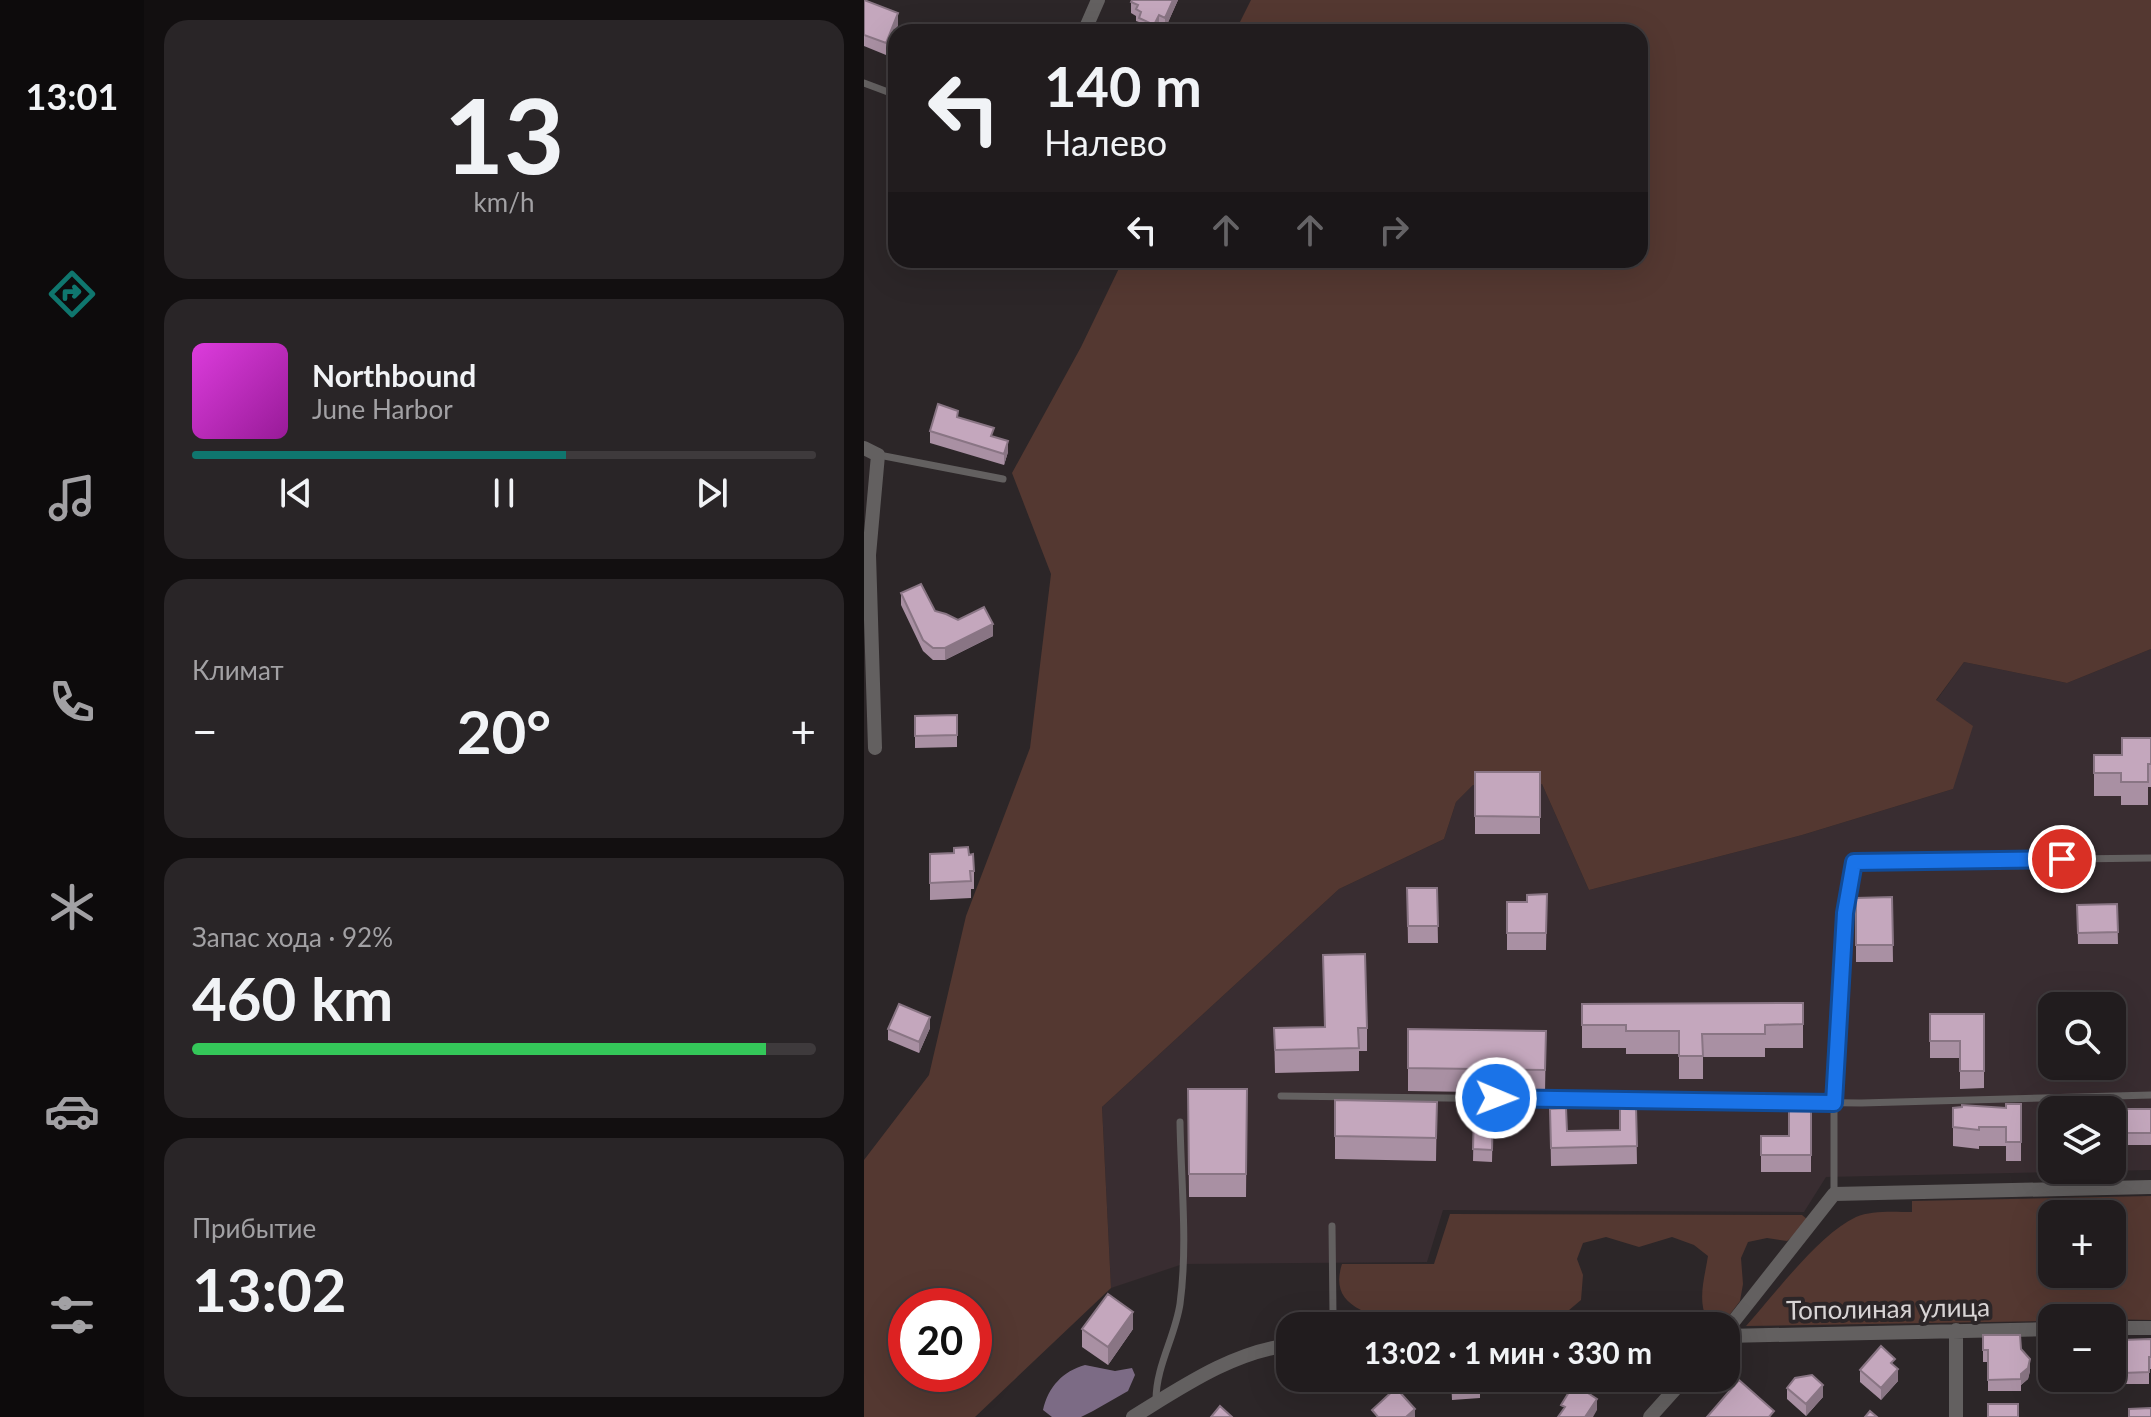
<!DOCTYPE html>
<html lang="ru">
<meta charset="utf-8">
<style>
body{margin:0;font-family:Lato,sans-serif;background:#292527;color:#f1f3f6;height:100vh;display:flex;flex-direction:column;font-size:30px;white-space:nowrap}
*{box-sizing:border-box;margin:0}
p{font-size:26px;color:#a2a1a4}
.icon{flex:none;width:44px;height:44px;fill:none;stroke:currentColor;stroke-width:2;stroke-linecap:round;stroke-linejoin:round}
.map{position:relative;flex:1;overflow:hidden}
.drawer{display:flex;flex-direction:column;gap:20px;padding:20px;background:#120f10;width:720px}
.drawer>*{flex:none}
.top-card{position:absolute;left:24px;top:24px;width:760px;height:244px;border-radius:24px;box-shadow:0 8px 32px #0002,0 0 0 2px #3e3a3c;background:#211c1e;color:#f1f3f6;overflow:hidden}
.tools{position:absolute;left:1174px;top:992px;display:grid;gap:16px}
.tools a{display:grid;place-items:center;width:88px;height:88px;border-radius:16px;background:#211c1e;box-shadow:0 8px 32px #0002,0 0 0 2px #3e3a3c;font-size:40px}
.speed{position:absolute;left:24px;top:1288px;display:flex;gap:16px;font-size:40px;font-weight:700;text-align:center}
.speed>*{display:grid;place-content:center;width:104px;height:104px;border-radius:50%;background:#211c1e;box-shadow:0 8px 32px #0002,0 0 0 2px #3e3a3c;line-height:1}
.speed .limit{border:12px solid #d22;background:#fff;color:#111}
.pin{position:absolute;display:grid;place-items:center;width:68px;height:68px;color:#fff;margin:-34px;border:4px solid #fff;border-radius:50%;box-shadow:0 2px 8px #0007}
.me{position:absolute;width:88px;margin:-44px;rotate:91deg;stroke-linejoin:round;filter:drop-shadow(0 0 6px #0008)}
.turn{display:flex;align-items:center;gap:28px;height:168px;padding:0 24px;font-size:36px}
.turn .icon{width:104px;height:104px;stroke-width:2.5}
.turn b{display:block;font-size:56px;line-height:68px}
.lanes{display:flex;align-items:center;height:76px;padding:0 24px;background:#0003;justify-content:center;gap:40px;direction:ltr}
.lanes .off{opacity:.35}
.big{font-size:60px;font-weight:700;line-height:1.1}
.drawer .tile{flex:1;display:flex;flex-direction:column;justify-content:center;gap:12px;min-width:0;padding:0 28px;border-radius:24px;background:#292527}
.drawer .dial{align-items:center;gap:0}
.dial b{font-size:104px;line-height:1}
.song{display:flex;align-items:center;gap:24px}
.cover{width:96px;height:96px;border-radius:12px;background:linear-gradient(135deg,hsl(300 70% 55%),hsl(300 70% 35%))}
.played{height:8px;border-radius:4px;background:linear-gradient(90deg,#0f766e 60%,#3e3a3c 60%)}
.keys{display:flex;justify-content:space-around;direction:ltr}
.heat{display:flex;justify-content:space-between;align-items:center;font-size:44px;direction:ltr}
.charge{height:12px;border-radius:6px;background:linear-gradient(90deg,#34c759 92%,#3e3a3c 0)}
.trip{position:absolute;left:412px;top:1312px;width:464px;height:80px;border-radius:24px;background:#211c1e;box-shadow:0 8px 32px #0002,0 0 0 2px #3e3a3c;font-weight:700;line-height:80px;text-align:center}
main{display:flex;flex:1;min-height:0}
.tab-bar{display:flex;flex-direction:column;width:144px;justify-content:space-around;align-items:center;background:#0d0b0c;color:#a2a1a4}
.tab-bar .icon{width:56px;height:56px}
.tab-bar .selected{color:#0f766e}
.tab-bar b{font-size:36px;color:#f1f3f6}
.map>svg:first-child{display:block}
.built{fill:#392d31;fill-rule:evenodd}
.green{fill:#543831;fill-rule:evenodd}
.water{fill:#7c6b85}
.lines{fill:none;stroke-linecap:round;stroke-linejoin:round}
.service{stroke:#636060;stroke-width:7}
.minor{stroke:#636060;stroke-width:14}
.wall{fill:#a990a3}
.shaded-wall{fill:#897584}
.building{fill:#c4a7bd;stroke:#897584;stroke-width:2}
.route-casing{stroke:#114b97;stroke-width:20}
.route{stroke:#1a73e8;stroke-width:14}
.labels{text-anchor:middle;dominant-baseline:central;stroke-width:8;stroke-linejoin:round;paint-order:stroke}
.street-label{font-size:26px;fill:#d8d4d5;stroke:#2c2628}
</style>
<main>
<nav class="tab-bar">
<b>13:01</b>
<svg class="icon selected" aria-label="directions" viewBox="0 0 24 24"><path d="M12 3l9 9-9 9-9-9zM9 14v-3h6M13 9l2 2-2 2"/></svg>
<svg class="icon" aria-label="music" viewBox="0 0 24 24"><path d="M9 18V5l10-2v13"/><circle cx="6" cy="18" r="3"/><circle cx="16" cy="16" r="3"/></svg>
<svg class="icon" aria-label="phone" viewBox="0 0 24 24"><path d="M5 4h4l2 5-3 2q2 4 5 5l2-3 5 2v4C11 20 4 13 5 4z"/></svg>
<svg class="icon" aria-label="climate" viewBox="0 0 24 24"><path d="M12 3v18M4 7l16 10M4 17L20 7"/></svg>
<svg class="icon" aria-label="car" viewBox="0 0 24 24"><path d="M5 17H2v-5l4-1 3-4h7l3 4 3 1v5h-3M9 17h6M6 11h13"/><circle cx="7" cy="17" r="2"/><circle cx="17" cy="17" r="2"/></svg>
<svg class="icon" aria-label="filters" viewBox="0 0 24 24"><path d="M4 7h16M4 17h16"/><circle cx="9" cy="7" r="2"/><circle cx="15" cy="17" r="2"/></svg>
</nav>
<section class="drawer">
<div class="tile dial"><b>13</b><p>km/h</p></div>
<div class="tile">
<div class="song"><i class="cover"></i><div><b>Northbound</b><p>June Harbor</p></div></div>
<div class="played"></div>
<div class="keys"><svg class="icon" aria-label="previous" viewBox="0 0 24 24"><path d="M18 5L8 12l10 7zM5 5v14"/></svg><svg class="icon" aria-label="pause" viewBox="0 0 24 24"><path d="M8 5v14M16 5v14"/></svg><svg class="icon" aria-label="next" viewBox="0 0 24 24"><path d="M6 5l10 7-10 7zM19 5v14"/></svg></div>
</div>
<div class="tile"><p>Климат</p>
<div class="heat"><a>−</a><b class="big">20°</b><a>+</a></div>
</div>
<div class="tile"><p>Запас хода · 92%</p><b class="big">460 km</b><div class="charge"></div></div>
<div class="tile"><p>Прибытие</p><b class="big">13:02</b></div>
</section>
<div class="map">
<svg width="1287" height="1417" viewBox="0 0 1287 1417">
<rect width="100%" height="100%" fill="#2c2628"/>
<!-- built -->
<path class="built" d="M1287,649V1170L962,1177L940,1212L579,1210L563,1262L319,1264L247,1288L238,1107L475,889L580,839L592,802L609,785L678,784L725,890L938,835L1089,789L1072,701L1100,662L1203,683ZM1188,1006H1248V1066H1188ZM1188,1110H1248V1170H1188Z"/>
<!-- green -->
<path class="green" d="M387,0H1287V649L1203,683L1100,662L1072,700L1109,726L1089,789L938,835L725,890L678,784L609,785L592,802L580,839L475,889L238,1107L247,1288L111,1417H0V1160L65,1075L102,916L166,748L187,574L148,473L217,347L259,260H776V32H371ZM42,1306H110V1374H42Z
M1287,1196V1320L1188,1318V1321L882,1326C911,1294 954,1235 992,1217C1008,1210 1031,1212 1048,1212V1201ZM1188,1214H1248V1274H1188Z
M586,1214L938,1215L943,1219L939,1228L923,1241L903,1238L884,1242L877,1258L879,1284L876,1301L861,1321L843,1319C833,1300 841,1276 844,1256L830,1245L808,1237L775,1247L742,1237L719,1243L713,1259L719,1275L717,1300L698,1316L665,1325H494L497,1310C477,1300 471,1286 478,1264H570Z"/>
<!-- water -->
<path class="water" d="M221,1365L251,1371L268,1368L271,1375L264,1391L229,1411L217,1417H188L179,1410C184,1387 199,1371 221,1365Z"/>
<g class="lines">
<!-- service -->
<path class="service" d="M0,83L32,95
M15,455L139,479
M417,1096L997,1103L1287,1095
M970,1194V1103L981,913L990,862L1287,858
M468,1226L469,1314L473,1326
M499,1378L503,1384
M292,1400C292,1366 311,1337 316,1304C324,1245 317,1182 316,1122"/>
<!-- minor -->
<path class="minor" d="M220,32L234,0
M0,448L14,455L5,555L11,748
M1248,1328H1287
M1092,1330V1417
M862,1331L970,1194L1287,1187
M862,1336L1188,1329
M269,1417C318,1387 368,1352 426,1345
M786,1417L821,1378"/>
</g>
<!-- wall -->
<path class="wall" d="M0,0L34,25L22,55L0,46Z
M314,0L301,29L295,27L293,32H279L275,30V22L272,21V16L267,13V2Z
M94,417L130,437L144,452L140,465L66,443V431Z
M37,593L71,611L129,636L81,660H69L59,651L37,605Z
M93,715V747L51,748V716Z
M1287,738V787H1284V805H1257V796H1230V755H1258Z
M611,772H676V834H611Z
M66,854L110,871V889H107V898L66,900Z
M543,888H573L574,943H544Z
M683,894L682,950H643V902H663Z
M1028,897L1029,962H992V898Z
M1253,904L1254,944H1214L1213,905Z
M939,1003V1048H901V1057H839V1079H815V1054H762V1048H718V1004Z
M1066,1014H1120V1088L1096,1089V1058H1066Z
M66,1028L55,1053L24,1040V1029Z
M410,1028H503V1051H495V1071L411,1073Z
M544,1029L682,1031L681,1093L544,1091Z
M324,1089H383L382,1197H325Z
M471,1100L573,1102L572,1161L471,1159Z
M1157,1104V1161H1142V1146H1115V1149L1089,1146V1108H1142Z
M947,1106V1172H897V1136H925Z
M772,1107L773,1164L687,1166L686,1109L703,1131L756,1130Z
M1262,1109H1287V1145H1262Z
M610,1113L629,1114L628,1162L609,1161Z
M218,1329H269L244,1365L218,1347Z
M1119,1335L1157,1349L1166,1371L1164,1379L1157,1385V1391H1124V1362H1119Z
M1287,1339V1369H1285V1384H1259L1258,1340Z
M1031,1367L1034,1381L1017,1400L996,1382V1370Z
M587,1378H620V1389H616V1398L588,1400Z
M923,1388L959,1397L942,1416L923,1399Z"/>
<!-- shaded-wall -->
<path class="shaded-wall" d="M309,0H314L301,29V18Z
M34,13V25L22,55V43Z
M295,15V27L293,32H290V25Z
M144,441V452L140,465V454Z
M129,624V636L81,660V648Z
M66,1017V1028L55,1053V1042Z
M269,1312V1329L244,1365V1347Z
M1166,1359V1371L1164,1379L1157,1385V1374Z
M1034,1369V1381L1017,1400V1388Z
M959,1385V1397L942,1416V1404Z
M733,1399V1410L729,1417H721Z
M551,1409V1417H542Z"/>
<!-- building -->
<path class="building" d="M0,0L34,13L22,43L0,35Z
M268,0H309L301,18L295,15L290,25L275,18L277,12L272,9L274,5L267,2Z
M74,404L94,411L93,417L130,428L127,436L144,441L140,454L66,431Z
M57,584L71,611L82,614L94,620L120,607L129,624L81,648H69L59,640L37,593Z
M93,715V735L51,736V716Z
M1258,738H1287V764H1284V782H1257V773H1230V755H1258Z
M611,772H676V817L611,816Z
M104,847L105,855L109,854L110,871H106L107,881L66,883V854L90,853V848Z
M543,888H573L574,926H544Z
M683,894L682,933H643V902H663V895Z
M1028,897L1029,945H992V898Z
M1253,904L1254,932L1214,933L1213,905Z
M501,954L503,1028H494L495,1048L411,1050L410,1028L461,1027L459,955Z
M939,1003V1024L901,1025V1034H838L839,1056H815V1031H762V1025H718V1004Z
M35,1004L66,1017L55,1042L24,1029Z
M1066,1014H1120V1071H1096V1041H1066Z
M544,1029L682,1031L681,1070L544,1068Z
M324,1089H383L382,1174H325Z
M471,1100L573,1102L572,1138L471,1136Z
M1142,1104H1157V1142H1142V1127H1115V1130L1089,1127V1108L1098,1107V1105L1142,1108Z
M925,1106H947V1155H897V1136H925Z
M756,1107H772L773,1146L687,1148L686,1109L702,1108L703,1131L756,1130Z
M1262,1109H1287V1133H1262Z
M610,1113L629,1114L628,1150L609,1149Z
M244,1294L269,1312L244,1347L218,1329Z
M1119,1335H1156L1157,1349L1166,1359L1164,1368L1157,1374V1379L1124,1380V1350H1119Z
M1287,1339V1357H1285V1372L1259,1373L1258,1340Z
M1017,1346L1031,1359L1027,1363L1034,1369L1017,1388L996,1370Z
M948,1375L959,1385L942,1404L923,1388L931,1378Z
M588,1378H615L616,1386L588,1388Z
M875,1380L910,1411L905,1417H843Z
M710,1384L733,1399L721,1417H694L701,1407L697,1405Z
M532,1388L551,1409L542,1417H514L508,1410Z
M1124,1404H1154V1417H1124Z
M356,1406L368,1417H347Z
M1287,1408V1417H1265V1409Z
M1006,1411L1013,1417H1001Z"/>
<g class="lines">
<defs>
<path id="route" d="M632,1098L970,1103L981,913L990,862L1198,859"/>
</defs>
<!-- route casing -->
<use href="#route" class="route-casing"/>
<!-- route -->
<use href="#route" class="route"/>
</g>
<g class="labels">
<!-- street labels -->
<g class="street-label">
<text transform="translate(1024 1308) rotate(-1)">Тополиная улица</text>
</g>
</g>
</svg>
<div class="tools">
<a><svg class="icon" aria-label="search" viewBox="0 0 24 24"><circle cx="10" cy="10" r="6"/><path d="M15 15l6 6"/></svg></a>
<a><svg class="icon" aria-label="layers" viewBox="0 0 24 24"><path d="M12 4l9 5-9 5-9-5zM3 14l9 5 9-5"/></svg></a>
<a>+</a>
<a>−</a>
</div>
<div class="speed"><div class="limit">20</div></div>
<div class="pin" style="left:1198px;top:859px;background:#d93025"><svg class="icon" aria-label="arrive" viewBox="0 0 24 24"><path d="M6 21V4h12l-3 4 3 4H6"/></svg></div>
<svg class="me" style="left:632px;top:1098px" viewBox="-20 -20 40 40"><circle r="17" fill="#1a73e8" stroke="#fff" stroke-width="3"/><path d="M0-11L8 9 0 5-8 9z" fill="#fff"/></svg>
<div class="trip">13:02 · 1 мин · 330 m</div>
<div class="top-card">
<div class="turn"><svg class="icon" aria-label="left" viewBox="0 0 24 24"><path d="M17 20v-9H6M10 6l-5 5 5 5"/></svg><div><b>140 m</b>Налево</div></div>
<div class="lanes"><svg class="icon" aria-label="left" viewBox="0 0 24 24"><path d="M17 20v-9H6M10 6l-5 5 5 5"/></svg><svg class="icon off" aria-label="ahead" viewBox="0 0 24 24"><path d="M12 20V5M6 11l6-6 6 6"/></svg><svg class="icon off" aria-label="ahead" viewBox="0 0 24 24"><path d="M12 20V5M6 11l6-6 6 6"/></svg><svg class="icon off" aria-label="right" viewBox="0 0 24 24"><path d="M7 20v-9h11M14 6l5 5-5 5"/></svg></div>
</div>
</div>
</main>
